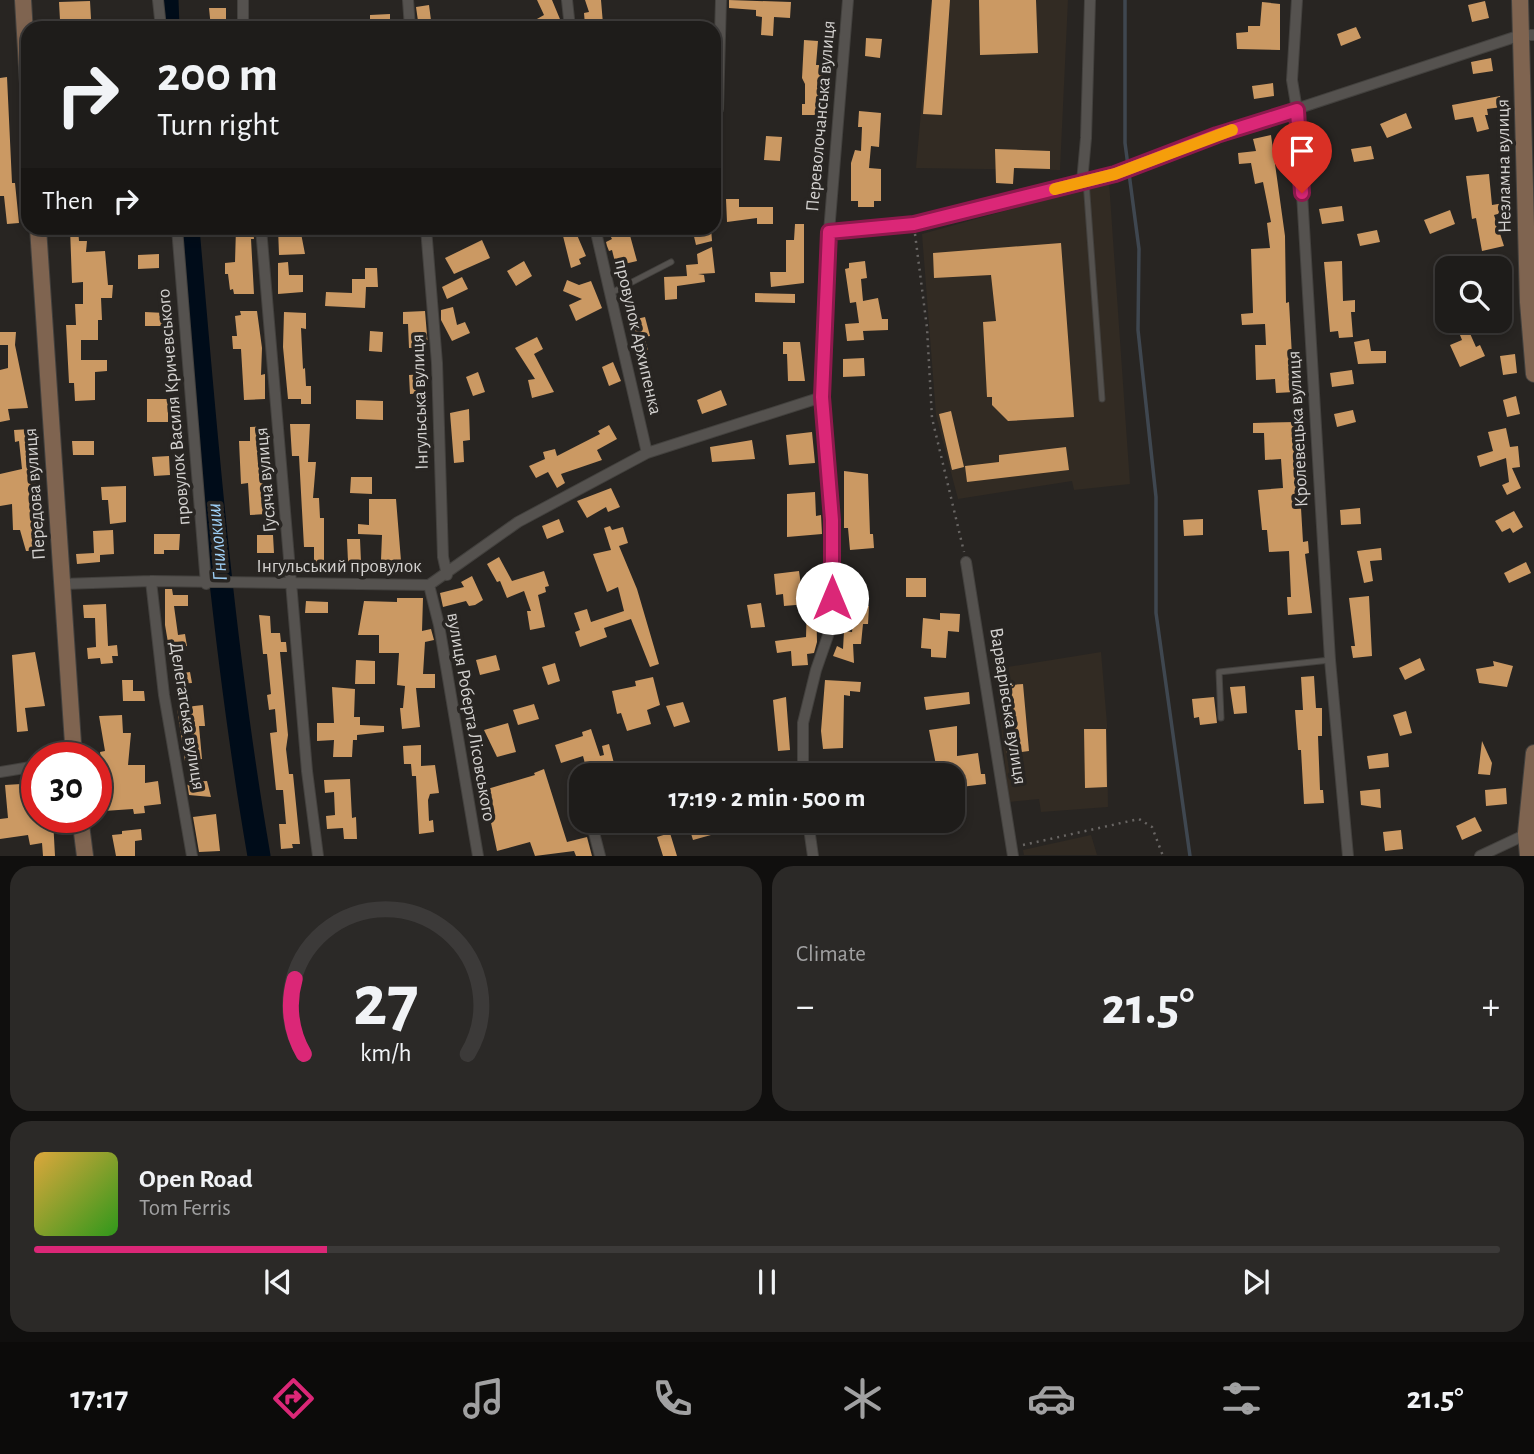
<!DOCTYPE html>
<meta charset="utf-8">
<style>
body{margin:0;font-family:"Alegreya Sans",sans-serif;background:#2b2927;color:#f1f3f6;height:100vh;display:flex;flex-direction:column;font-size:26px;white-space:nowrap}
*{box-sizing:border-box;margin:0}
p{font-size:23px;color:#a1a1a2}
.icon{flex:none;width:38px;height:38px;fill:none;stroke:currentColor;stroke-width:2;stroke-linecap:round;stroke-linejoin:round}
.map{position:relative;height:856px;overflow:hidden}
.panel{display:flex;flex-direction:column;gap:10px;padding:10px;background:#100f0e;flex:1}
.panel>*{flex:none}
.guide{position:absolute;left:21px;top:21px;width:700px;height:214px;border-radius:21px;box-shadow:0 4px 10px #0003,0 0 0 2px #3c3a39;background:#1e1c1a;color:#f1f3f6;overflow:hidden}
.tools{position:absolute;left:1435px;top:256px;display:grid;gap:14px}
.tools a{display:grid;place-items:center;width:77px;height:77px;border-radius:14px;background:#1e1c1a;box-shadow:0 4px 10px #0003,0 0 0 2px #3c3a39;font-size:35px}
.speed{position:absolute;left:21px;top:742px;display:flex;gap:14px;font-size:35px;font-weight:700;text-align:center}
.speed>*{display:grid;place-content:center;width:91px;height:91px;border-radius:50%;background:#1e1c1a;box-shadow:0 4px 10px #0003,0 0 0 2px #3c3a39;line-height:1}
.speed .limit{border:10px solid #d22;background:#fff;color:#111}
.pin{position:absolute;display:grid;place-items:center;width:60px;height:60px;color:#fff;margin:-72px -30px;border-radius:50% 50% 50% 0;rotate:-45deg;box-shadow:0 0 7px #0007}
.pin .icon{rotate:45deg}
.me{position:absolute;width:77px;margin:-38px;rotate:0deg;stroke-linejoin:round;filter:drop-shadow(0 0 5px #0008)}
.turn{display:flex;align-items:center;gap:24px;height:147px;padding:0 21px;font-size:32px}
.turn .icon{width:91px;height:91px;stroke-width:2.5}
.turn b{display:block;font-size:49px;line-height:60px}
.then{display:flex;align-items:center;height:66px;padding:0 21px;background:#0003;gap:14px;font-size:26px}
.big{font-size:52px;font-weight:600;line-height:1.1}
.panel .card{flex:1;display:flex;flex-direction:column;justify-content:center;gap:10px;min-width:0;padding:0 24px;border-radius:21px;background:#2b2927}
.panel .dial{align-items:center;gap:0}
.dial svg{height:182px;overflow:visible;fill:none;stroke:#3c3a39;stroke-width:7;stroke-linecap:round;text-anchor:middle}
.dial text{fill:#f1f3f6;stroke:none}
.song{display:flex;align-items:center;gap:21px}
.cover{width:84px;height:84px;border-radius:10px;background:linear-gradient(135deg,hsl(40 70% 55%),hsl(110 70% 35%))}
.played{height:7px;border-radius:4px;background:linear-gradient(90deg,#db2777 20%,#3c3a39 20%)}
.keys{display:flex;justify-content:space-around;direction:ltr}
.heat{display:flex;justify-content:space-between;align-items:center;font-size:38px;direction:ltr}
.panel .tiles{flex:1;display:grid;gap:10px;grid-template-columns:1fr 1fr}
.card:last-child{grid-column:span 2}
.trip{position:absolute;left:569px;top:763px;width:396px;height:70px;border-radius:21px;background:#1e1c1a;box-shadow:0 4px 10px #0003,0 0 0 2px #3c3a39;font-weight:600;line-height:70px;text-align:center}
.tab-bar{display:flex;height:112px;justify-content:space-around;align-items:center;background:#0c0b0a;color:#a1a1a2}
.tab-bar .icon{width:49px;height:49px}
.tab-bar .on{color:#db2777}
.tab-bar b{font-size:32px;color:#f1f3f6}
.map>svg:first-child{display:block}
.built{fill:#322b23}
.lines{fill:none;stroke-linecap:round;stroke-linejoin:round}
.stream{stroke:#3f4750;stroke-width:3.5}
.river{stroke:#000c19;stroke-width:23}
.building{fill:#cb9963}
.lane-casing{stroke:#43413e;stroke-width:7}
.street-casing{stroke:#43413e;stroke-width:12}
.secondary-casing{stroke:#43413e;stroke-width:18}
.path{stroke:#696664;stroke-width:2.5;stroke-dasharray:2 5;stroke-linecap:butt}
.lane{stroke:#55524f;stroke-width:5}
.street{stroke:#55524f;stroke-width:10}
.secondary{stroke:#7f6450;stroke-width:16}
.route-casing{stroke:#8e194d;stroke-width:18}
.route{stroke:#db2777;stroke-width:12}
.slow{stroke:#f59e0b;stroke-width:12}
.labels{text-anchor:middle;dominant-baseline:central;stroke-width:7;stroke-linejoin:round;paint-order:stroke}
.street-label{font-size:19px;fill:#d3d1cf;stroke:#282522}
.water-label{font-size:21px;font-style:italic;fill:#9dcef4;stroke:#282522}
</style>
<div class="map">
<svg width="1534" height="856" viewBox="0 0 1534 856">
<rect width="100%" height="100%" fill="#282522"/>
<!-- built -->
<path class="built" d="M931,0H1068L1060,170L916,168Z
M1109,182L1130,484L1074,490L1072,481L958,499L936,415L922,234Z
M1101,652L1107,724L1108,807L1041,812L1039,799L1009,802L995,669Z
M1091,835L1097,855H1024L1023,850Z"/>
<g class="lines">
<!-- stream -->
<path class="stream" d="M1125,0V143L1139,249L1138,330L1156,497V613L1190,856"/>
<!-- river -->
<path class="river" d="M167,0L168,28
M188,228C206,438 223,648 259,856"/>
</g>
<!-- building -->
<path class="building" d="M537,0H552L562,24L555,28H521L544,15Z
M585,0H601L603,24L585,25L584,13L589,12Z
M729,0L791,2L790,18L774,17L773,36L761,35L762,17L756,16V10L729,8Z
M932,0H950L942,115L923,114Z
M979,0H1036L1038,53L980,55Z
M90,1L91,19L60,20L59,2Z
M1485,1L1489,18L1472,22L1468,5Z
M1262,2L1280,4V50L1237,49L1236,33L1248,32V26H1260Z
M429,5L432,28H419L416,7Z
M209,8H226V28H211Z
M390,14V28H370V15Z
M1356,27L1361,38L1341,46L1337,34Z
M866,38L882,39L880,58L865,56Z
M804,40L818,41L816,65H822L826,97L818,96V115H802V104H805V84L802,78Z
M1491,58L1493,71L1473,74L1471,62Z
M7,77L12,183H15L19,223L7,224L4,196H0V78Z
M1273,83L1274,96L1254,99L1252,86Z
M1500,96L1502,107L1487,109L1488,115H1485L1489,129L1477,132L1473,117L1455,120L1452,105Z
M859,111L881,113L879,147L871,146L869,168L881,169V201H874V207H858V201H851V163L855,150L861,151L862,127H858Z
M1406,113L1412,128L1387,138L1380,124Z
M1271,135L1285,236L1286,303L1289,302L1294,392L1276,393L1275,379L1256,380L1255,345H1266L1265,324L1242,325L1241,314L1253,313L1251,249L1270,248L1267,223L1271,222L1263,182L1255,184L1251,163L1239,164L1238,153L1256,151L1253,139Z
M766,136L782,137L780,161L764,160Z
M1371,146L1374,159L1354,162L1351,149Z
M995,149L1050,151V169L1014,168L1013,184L996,183Z
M1489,174L1492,205L1504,203L1505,212L1494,215L1504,246L1482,251L1476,218L1472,219L1466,176Z
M726,199H739V207H773V224H757V218L727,222Z
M1342,206L1344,221L1322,224L1319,209Z
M1450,210L1455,224L1430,234L1424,220Z
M795,224H804V283L771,287L770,272H786V240H794Z
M70,228H78L79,241H87L86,252L105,251L108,285H113L112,298H101L102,320H98V340H81V360H107V371L95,372V400L75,401L74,383H69L66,325H76L75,304H83V282L72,283Z
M236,228H253L254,239H251L254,294H234L233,289L230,290L228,274H225V263L235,262Z
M278,228H300L305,254L279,255Z
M561,228H574L586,256L579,259L581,264L571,268Z
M606,228H628L637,261L616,266L612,250L609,251L607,246L606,242L612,239Z
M692,228H711L712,241L696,245Z
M1377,230L1380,242L1360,246L1357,234Z
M482,240L490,258L454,274L445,258Z
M1061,243L1074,417L1008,421L992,405V397H987L983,322L996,321L991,275L934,278L933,253Z
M712,247L715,273L698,274L704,275L705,282L677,286V299L665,300L664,277L687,276L686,265L698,264L697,254Z
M159,254V268L138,269V255Z
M524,261L532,276L516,286L507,271Z
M865,261L867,278L861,279L863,301L878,298L882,319H888V330L863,331L864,340L847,341L845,324L859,323L856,302L850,303L845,269L849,268V263Z
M1342,261L1343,301L1355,300V312H1351L1353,337L1339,338L1338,331L1330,332L1324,262Z
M288,262L289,275H303V292L278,294V263Z
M365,268H377L378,287H366L365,308L325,306L326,292L352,293V279H365Z
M462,277L468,289L447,299L442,287Z
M567,280L579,285L591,281L602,308L576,321L569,305L582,299L563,291Z
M755,293L795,294V303L755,302Z
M453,307L457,325L465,322L470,333L452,341L441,320V310Z
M240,311H257L262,348L261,375L265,374V399L244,400L241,349H233L232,336H237L235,316L241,315Z
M425,311L428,347L409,348L408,324H403V312Z
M145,312L165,313V326H145Z
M284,312L306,313V329L301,328L303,369L305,368L306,386H311V404H301V399H288L283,347Z
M645,317L650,336L644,337L648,350L635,353L628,321Z
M1454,320H1464L1476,347L1480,345L1485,356L1460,367L1450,345L1462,340Z
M370,331L383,332L382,352L369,351Z
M0,332H16L15,345L28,408L8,409L10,420L0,422V370L8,368V345H0Z
M537,337L543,349L534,354L554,392L532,398L528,380L535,379L515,348Z
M1369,339L1371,351H1386V363L1358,364L1354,342Z
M783,342H800L805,381H788L787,354H783Z
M1515,354L1517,373L1503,375L1500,356Z
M864,358L865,376L843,377V359Z
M613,362L621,381L609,386L602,367Z
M1352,370L1354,384L1332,387L1330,373Z
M478,372L485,392L473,396L466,377Z
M426,374L427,393L410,394L409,375Z
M721,390L727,405L702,414L697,400Z
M1516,396L1520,414L1507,417L1503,400Z
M147,399H168V422H147Z
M356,400L383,401V420L356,419Z
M469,409L470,440L463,441L464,462L454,463L450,413Z
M1353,410L1356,422L1337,427L1334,414Z
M951,411L964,467L952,470L939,414Z
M1296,422L1300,490H1306L1307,507L1301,508L1303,542L1308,541L1309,553L1305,554L1312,613L1288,615L1287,597H1291L1289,551L1269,552L1267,530H1262L1258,490L1283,488L1281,459L1265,460L1264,433H1253V423Z
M290,424H310L308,462H316L313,498H319L320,518H324V565L314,564V547H304L299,456H292Z
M609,425L617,439L597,450L602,460L561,474L565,483L557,488L548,472L536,478L529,466L545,459L543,452L555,449L557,456L600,434L598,431Z
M267,426L270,509H266V514L250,515L248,483L241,484L239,441H250V427Z
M1506,428L1510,447L1518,446L1520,467L1512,468L1521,488L1507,495L1502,485L1509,482L1506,458L1480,467L1477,456L1493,451L1488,432Z
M30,429L38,506V551H26L20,530H13L12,504L0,506V474L22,469L19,441L15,442L14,430Z
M812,432L815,463L789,465L786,435Z
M752,440L755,459L712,462L710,447Z
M72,441H94V455H73Z
M1066,447L1069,470L967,482L965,466L999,462V455Z
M169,456L170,475L154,476L152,457Z
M844,471L868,474L870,534H873L874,548L850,550L848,528H844Z
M351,477H372V494L350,493Z
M126,486V522L110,524L108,500H102L101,487Z
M611,488L620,507L608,512L606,507L587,518L577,501Z
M815,492L816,516L821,515L822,534L787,537V494Z
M369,499H396L402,573H388L387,560H381L382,535L358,534V524L369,525Z
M1360,508L1361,524L1341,525L1340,510Z
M1514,511L1523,527L1513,533L1510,528L1502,532L1495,521Z
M559,519L564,532L547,539L542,526Z
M1203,519V535L1184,536L1183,520Z
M610,526L612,530L623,527L628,543L619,546L637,589L659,664L650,667L631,619L604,628L607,637L580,647L575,632L580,630L574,613L587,609L591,622L624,611L618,587L607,592L593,554L611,550L604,528Z
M113,530L114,554L100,555V562L77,564L76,554L94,553L93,531Z
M154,534H180L179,550H164V554H154Z
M257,535H273L274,553H257Z
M347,539H360L361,562H348Z
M1381,548L1382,560L1370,561L1373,581L1364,583L1357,551Z
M499,557L512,581L544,571L549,586L545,587L546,592L538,595L545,627L530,630L527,611H531L524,591L507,598L500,581L497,582L487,564Z
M1526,562L1531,573L1509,583L1504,573Z
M799,571L801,585L812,584L813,598H816L817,642L814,653L807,654L808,665L792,666L791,651L777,653L775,641L806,637L807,604L784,606L783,594L776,595L774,574Z
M472,576L483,600L475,605L469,606L466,601L443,607L440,593L464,587L461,582Z
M906,578H926V597H906Z
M165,589H172L173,595H188V606H174L178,635L185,634L187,646L180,647L183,673L190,672L192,683L175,684L165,625Z
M1369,596L1372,656L1353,658L1351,646H1355L1349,598Z
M397,598H423L422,631L431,629L434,640L425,642L423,674H435V688H416L420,727L402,729L400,708H403L405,686L397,685L399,653H379V635H358L364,601L397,602Z
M306,601L328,602V613H305Z
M761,603L765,627L751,628L747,605Z
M106,604L108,646L117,645L118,656H112L113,663L101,664L100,658L88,659L87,648L96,647L95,618H84L83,605Z
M855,605L869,606L868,624H863L861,644H853L854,663L833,656L837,646L843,649L844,631L852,632Z
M940,613L960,614L959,632L948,631L946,658L931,657V649L921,648L923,618L940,620Z
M259,615L270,616L271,633H280L281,642H286L287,652H280L288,735L286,749L289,774H293L300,844H292L293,848L281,849L279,824H286L283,790H276L270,733L277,732L275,709L269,710L267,695L271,694L267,654H263Z
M35,652L45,706L25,708L28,731L17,732L12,655Z
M496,655L500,670L480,675L476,660Z
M1420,658L1425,670L1405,680L1399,668Z
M356,660L375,661V684H355Z
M1493,661L1513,666L1507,687L1479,683L1476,669L1494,666Z
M555,663L560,681L548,685L542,667Z
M1314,676L1316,708H1322V736H1318L1320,790H1323L1324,803L1304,804L1301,750H1298L1295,710H1303L1301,677Z
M653,677L660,705L647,710L651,724L627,731L621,713L617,714L612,691L636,686L635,681Z
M122,680H133V691H144L145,701H123Z
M825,680L861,682L860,692L850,691V696L844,695L843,748L823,749L821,731Z
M1023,684L1029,751L1007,754L1000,686Z
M1245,686L1247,713L1234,714L1230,687Z
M332,687L355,689L354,717H360V725L384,726V732L357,735V740H353L352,757H333L334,740L317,741V723H334Z
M969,692L970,704L926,710L924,697Z
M786,697L790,750L778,751L773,700Z
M1214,697L1217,723L1200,725L1199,717L1194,718L1192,699Z
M683,702L690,722L674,727L666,706Z
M534,704L539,719L518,725L513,710Z
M203,705L205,726H199L202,759L185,761L177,708Z
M1406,711L1412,733L1400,736L1393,715Z
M122,715L123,733H131L128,765H145V783L158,781L161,804L144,806L145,813L134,814L133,809L104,811L103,800H107L100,752L105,751L99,716Z
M508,723L516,752L497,757L484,730Z
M957,726V756L978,753L981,774H985L986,784L952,788V775H938L929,730Z
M591,729L600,756L604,755L602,746L609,744L617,775H607L606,771L588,775L583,756L561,763L555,745L583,736L582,732Z
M1084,729H1106L1107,787L1085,788Z
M1482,741L1492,763L1490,775L1478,774Z
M421,745V766L435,765L439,793L430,794L428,800L429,821L433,820L434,832L419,834L416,776H412L411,764H404L403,746Z
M1388,753L1389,767L1369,769L1367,756Z
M544,769L567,842L587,837L592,856H576L574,851L535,856L530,842L497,851L484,790L535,775L534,773Z
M350,779L352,818L356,817L357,839H344L343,828L327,829L326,816L335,815L334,792L325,793L324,780Z
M207,781L211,797L189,795L187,782Z
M37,783V821L53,819L55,856H43L42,843L30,845L28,835L0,839V819L8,818L5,785Z
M1506,788L1507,804L1486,806L1485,790Z
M1380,789L1381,808L1361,805L1360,791Z
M216,814L220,851L199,852L193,817Z
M1475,817L1482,831L1462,840L1456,826Z
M687,821H706L711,835L693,840Z
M141,829L142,840L135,841V856H116L112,835L122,834V831Z
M1401,830L1403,849L1385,851L1383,832Z
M670,833L677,856H663L657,837Z"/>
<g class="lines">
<defs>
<path id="lane" d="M1086,181L1102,399
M609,294L671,262
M1221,718L1219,672L1330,660"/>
<path id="street" d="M158,0L161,28
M243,0V28
M408,0L410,28
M567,0L570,28
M1297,0L1292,80L1297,110L1330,660L1348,856
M718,109L721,0
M1082,182L1086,138L1090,0
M177,228L206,584
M261,228L307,771L318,856
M426,228L437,363L443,557L447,575
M595,228L647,453
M829,232L914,224L1115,174L1217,135L1521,35H1534
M966,562L1013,856
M151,581L164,695L192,856
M63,584L151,581L429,585L518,522L647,453L822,397
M429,585L439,625L478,856
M0,772L37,766
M803,775V723L816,670L832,624V520L822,397L829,232L848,0
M580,776L581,781
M591,821L600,856
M808,821L813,856
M1480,856L1531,832"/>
<path id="secondary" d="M23,0L28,84
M1520,0L1528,302L1534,374
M38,228L74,758
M80,817L85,856
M1528,856L1526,833L1534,753"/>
</defs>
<!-- lane casing -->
<use href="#lane" class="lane-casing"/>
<!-- street casing -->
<use href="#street" class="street-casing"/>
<!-- secondary casing -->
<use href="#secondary" class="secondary-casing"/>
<!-- path -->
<path class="path" d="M915,234L927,328L932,418L964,552
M1023,845L1139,819L1152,827L1163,856"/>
<!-- lane -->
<use href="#lane" class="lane"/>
<!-- street -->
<use href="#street" class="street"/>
<!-- secondary -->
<use href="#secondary" class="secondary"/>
</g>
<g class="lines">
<defs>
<path id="route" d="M832,598V520L822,397L829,232L914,224L1115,174L1217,135L1297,110L1302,193"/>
</defs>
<!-- route casing -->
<use href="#route" class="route-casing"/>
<!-- route -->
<use href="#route" class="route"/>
<!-- slow -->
<path class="slow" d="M1055,189L1115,174L1232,130"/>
</g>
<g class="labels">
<!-- street labels -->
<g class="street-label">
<text transform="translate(821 116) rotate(-85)">Переволочанська вулиця</text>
<text transform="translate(1504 166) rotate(-91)">Незламна вулиця</text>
<text transform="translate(638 337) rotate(77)">провулок Архипенка</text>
<text transform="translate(420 402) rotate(-92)">Інгульська вулиця</text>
<text transform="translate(174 407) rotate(-95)">провулок Василя Кричевського</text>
<text transform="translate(1298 429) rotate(-93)">Кролевецька вулиця</text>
<text transform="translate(266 480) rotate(-95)">Гусяча вулиця</text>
<text transform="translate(35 494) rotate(-94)">Передова вулиця</text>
<text x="339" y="566">Інгульський провулок</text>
<text transform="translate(1008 706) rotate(81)">Варварівська вулиця</text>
<text transform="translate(187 716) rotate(81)">Делегатська вулиця</text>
<text transform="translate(471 717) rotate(80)">вулиця Роберта Лісовського</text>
</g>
<!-- water labels -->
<g class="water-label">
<text transform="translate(217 542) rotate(-95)">Гнилокиш</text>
</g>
</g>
</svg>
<div class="tools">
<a><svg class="icon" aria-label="search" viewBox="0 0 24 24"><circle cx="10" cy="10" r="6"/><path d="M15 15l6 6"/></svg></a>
</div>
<div class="speed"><div class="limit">30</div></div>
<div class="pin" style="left:1302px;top:193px;background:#d93025"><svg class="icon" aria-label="arrive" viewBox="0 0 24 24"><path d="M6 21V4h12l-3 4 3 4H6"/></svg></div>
<svg class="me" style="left:832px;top:598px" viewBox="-20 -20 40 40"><circle r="19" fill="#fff"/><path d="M0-13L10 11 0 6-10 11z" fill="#db2777"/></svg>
<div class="trip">17:19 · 2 min · 500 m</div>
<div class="guide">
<div class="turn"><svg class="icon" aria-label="right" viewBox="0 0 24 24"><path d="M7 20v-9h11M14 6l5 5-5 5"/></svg><div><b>200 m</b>Turn right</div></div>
<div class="then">Then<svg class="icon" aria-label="right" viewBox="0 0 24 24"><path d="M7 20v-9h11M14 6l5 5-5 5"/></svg></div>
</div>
</div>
<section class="panel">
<div class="tiles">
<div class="card dial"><svg viewBox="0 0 100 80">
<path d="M14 69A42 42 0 1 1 86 69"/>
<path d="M14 69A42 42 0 0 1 10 36" stroke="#db2777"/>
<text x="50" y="56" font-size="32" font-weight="700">27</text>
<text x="50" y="72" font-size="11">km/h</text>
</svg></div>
<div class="card"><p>Climate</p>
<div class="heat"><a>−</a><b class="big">21.5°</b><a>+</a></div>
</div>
<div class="card">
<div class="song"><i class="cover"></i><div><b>Open Road</b><p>Tom Ferris</p></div></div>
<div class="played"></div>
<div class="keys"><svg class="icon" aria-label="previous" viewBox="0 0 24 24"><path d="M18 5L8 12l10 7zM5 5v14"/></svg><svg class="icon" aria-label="pause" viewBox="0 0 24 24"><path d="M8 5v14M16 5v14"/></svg><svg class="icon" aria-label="next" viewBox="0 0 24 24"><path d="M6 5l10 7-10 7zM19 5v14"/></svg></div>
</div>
</div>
</section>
<nav class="tab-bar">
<b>17:17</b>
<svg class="icon on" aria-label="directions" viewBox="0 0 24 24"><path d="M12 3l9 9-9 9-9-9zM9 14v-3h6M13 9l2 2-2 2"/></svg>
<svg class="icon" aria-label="music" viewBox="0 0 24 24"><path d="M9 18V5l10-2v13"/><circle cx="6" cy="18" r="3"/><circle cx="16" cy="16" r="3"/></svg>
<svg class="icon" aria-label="phone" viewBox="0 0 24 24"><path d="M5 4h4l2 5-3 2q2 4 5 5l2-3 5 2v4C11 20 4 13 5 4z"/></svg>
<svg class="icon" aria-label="climate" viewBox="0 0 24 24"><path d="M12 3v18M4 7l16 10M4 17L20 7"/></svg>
<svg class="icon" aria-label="car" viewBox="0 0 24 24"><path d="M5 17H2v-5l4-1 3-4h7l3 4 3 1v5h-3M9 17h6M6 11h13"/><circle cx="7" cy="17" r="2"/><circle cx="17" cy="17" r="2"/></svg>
<svg class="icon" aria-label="filters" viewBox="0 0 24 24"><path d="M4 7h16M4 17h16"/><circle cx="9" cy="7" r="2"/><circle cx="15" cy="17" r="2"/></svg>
<b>21.5°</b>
</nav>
